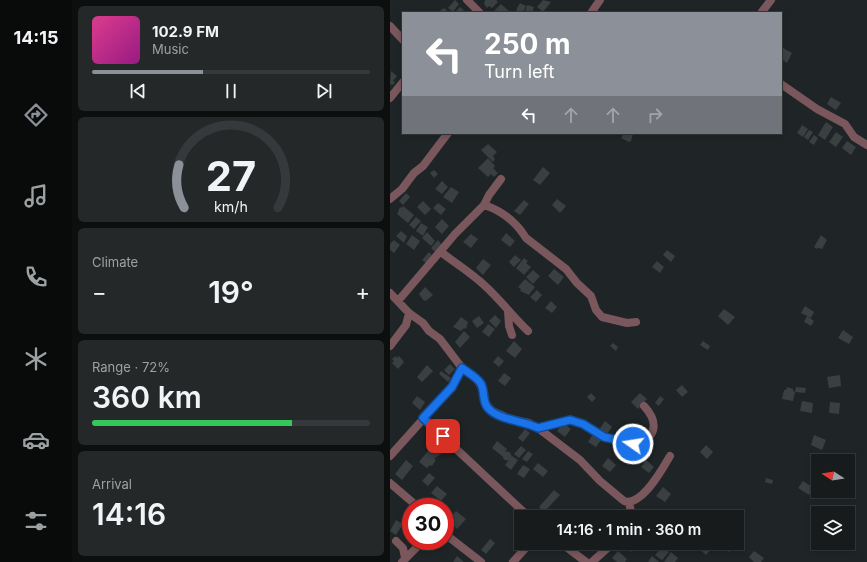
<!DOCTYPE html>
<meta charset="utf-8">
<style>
body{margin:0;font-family:Inter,sans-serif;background:#242829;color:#f1f3f6;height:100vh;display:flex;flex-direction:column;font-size:15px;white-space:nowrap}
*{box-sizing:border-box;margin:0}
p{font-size:13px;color:#9ea1a3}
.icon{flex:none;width:22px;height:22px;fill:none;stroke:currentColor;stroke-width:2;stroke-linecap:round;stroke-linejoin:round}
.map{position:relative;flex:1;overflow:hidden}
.panel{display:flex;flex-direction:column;gap:6px;padding:6px;background:#0d0f0f;width:318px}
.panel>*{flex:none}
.banner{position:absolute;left:12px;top:12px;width:380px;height:122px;border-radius:0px;box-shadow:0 2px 6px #0003,0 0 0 1px #36393b;background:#8c9099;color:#fff;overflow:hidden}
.needle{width:26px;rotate:282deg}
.tools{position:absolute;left:421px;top:454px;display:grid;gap:8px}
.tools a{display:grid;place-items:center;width:44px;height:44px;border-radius:0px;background:#171b1c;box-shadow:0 2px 6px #0003,0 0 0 1px #36393b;font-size:20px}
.speed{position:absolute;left:12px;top:498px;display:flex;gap:8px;font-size:20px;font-weight:700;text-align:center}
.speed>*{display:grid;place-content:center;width:52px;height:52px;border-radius:50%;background:#171b1c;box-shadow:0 2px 6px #0003,0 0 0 1px #36393b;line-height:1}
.speed .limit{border:6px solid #d22;background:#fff;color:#111}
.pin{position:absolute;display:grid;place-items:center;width:34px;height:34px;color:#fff;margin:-17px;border-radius:8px;box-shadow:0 2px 6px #0006}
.me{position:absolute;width:44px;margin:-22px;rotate:283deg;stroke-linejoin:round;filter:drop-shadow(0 0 3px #0008)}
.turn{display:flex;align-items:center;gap:14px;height:84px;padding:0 16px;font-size:18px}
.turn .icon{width:52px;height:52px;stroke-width:2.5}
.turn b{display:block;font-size:28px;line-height:34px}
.lanes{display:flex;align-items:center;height:38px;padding:0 16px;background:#0003;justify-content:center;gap:20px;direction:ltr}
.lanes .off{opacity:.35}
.big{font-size:30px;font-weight:600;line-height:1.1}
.panel .card{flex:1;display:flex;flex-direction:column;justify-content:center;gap:6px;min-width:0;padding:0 14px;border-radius:6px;background:#242829}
.panel .dial{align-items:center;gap:0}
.dial svg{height:104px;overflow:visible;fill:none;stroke:#36393b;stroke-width:7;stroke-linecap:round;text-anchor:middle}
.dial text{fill:#f1f3f6;stroke:none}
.song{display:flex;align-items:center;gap:12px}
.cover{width:48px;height:48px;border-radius:6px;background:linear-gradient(135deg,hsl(330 70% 55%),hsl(310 70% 35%))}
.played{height:4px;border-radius:2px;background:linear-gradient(90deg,#8c9099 40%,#36393b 40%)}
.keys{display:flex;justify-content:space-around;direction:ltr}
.heat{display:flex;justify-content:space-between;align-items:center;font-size:22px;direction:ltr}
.charge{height:6px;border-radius:3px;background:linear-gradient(90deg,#34c759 72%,#36393b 0)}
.trip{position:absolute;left:124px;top:510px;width:230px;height:40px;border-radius:0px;background:#171b1c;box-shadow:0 2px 6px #0003,0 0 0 1px #36393b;font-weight:600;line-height:40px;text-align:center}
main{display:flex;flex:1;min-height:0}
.dock{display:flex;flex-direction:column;width:72px;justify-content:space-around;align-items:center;background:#090b0b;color:#9ea1a3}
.dock .icon{width:28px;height:28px}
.dock .current{color:#8c9099}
.dock b{font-size:18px;color:#f1f3f6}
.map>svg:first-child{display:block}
.building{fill:#3a3f42}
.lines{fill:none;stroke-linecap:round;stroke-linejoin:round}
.minor{stroke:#79575c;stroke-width:8}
.route-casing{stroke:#114b97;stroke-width:10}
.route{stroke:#1a73e8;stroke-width:7}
</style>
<main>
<nav class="dock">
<b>14:15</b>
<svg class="icon current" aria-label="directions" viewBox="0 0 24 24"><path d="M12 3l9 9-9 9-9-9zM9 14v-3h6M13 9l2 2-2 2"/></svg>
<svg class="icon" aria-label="music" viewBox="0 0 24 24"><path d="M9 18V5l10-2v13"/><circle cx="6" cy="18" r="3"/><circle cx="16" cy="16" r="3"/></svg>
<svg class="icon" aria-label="phone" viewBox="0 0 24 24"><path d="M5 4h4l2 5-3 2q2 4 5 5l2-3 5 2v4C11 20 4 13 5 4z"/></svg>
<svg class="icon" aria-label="climate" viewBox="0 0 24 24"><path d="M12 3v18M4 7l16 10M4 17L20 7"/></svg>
<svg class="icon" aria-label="car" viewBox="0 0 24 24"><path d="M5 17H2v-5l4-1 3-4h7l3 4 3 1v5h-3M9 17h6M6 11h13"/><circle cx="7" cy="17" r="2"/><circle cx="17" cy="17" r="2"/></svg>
<svg class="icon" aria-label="filters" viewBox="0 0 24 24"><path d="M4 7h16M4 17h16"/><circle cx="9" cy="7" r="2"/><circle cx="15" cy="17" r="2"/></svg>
</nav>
<section class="panel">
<div class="card">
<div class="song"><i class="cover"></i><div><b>102.9 FM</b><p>Music</p></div></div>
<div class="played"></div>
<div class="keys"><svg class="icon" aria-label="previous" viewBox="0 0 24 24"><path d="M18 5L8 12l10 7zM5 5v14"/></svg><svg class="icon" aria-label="pause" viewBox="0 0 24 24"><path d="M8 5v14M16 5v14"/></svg><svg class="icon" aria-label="next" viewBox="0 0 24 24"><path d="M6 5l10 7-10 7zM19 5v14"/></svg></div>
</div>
<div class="card dial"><svg viewBox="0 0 100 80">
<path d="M14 69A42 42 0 1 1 86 69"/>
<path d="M14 69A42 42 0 0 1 10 36" stroke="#8c9099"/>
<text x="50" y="56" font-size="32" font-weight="700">27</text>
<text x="50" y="72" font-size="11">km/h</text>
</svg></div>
<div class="card"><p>Climate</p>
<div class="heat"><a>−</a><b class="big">19°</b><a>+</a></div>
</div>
<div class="card"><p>Range · 72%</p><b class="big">360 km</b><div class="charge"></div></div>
<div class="card"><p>Arrival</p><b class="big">14:16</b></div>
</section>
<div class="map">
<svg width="477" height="562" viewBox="0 0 477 562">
<rect width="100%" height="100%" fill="#1f2426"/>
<!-- building -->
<path class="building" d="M65,0L69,4L63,12L58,8Z
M95,0H106L108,2L102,8L99,6L97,8L94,4Z
M153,0L161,2L153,12L147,7Z
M130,3L136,6L133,13H128V12L126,10Z
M111,4L119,11L118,13H106L104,11Z
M137,5L144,7L142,13H135Z
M70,7L74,10L72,13H64Z
M54,8L60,13L48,12Z
M393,48L402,53L397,63L391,59V51Z
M1,71L7,76L3,81L5,82L3,85L0,84Z
M441,97L451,103L446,110L437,104Z
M436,122L443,127L435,140L428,135Z
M412,125L418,129L413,137L407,133Z
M419,130L423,132L418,140L414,137Z
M446,132L453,137L446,147L439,142Z
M234,133L243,134L241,141L239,142L231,138Z
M424,135L428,138L424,145L419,142Z
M457,141L466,147L461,155L452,148Z
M98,144L107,152L103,156L105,159L103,162L91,150Z
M98,158L105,166L103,168L108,173L104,177L101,174L98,177L88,168Z
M153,167L160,173L150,185L143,180Z
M44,170L48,174L44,178L40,173Z
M52,181L58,187L52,194L45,189Z
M61,187L69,192L62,203L53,197Z
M16,193L20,197L13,205L9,201Z
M167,199L176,206L170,213L162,205Z
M134,200L139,204L130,215L124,211Z
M33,201L41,209L35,215L27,207Z
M48,203L56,209L51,215L43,208Z
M13,206L24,215L18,223L7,214L10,207L12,208Z
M26,217L31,221L24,229L19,225Z
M52,219L59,226L52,234L45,227Z
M31,223L38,227L33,236L26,231Z
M11,231L17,236L14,243L6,236Z
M37,232L45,241L41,246L32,238Z
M116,233L125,241L120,247L111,240Z
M81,234L88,239L81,248L73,242Z
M22,235L30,241L24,250L16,244Z
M431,235L437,240L432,249L428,248L427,249L424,247Z
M4,240L10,245L4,253L0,250V244Z
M48,240L52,245L45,252L41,248Z
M277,250L285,256L281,262L273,255Z
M39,252L42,255L36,263L32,260Z
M125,255L131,260L124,267L119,262Z
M134,258L138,261L136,263L141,267L134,275L126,268Z
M93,259L101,265L93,275L86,268Z
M267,261L274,267L270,273L262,267Z
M164,269L174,277L168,285L158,276Z
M143,270L150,276L143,284L136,277Z
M135,279L145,287L139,295L130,291L131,289L128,287Z
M35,287L43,295L36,301L33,300L29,294Z
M147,290L152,295L146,302L140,297Z
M161,301L167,307L162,313L155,308Z
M415,306L424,312L421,318L411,313Z
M334,309L345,317L338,325L328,316Z
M105,315L111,321L106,328L99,321Z
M89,316L94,323L87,328L82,321Z
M417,316L424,321L421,326L414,322Z
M71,317L78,322L76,329L74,328L71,331L63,327Z
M98,324L105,329L99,337L92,332Z
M453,330L463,337L459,344L448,338Z
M74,331L80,337L70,348L65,342Z
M124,341L132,349L125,358L116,351Z
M313,341L320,346L318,350L310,345Z
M223,343L228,347L226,351L220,346Z
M6,356L7,358L9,356L14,362L8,369L2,363L4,361L2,359Z
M108,356L114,361L109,367L103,362Z
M60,364L65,369L59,375L54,370Z
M37,365L43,371L32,382L27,377Z
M51,371L61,378L58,382L49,374Z
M114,373L121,378L115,386L108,381Z
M450,375L451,386L439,388L437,377Z
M292,385L298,392L292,397L286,390Z
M397,387L403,389V391L405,392L403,401L392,399L394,390H396Z
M406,387L416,388L415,393L405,392Z
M201,393L206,398L202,402L197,397Z
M250,393L257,399L248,409L241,402Z
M27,396L35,402L30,410L22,403Z
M270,396L274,399L269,406L265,403Z
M412,401L423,403L422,413L410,411Z
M440,402L450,403L449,414L439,413Z
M215,421L222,427L216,435L209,430Z
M173,423L181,429L175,437L167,431Z
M135,429L140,433L133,442L128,438Z
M203,434L211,440L206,447L198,442Z
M424,435L436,440L432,450L421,445Z
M256,440L262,446L256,454L249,448Z
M107,441L117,449L112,456L102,448Z
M316,445L323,452L317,459L310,452Z
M42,446L52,453L44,459L46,460L42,466L40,465L37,468L29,462Z
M131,446L136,450L129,458L124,454Z
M245,450L255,459L249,465L240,456Z
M138,451L143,454L137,462L132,459Z
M112.5 456a4.5 4.5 0 1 1 9 0a4.5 4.5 0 1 1-9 0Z
M431,455L438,459L437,461H428Z
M122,456L128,460L121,470L115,465Z
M218,458L226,465L220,472L212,466Z
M16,460L23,466L12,480L5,474Z
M256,460L264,467L259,473L251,467Z
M148,463L158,471L153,477L143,469Z
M133,465L140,469L134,478L127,474Z
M39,473L45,478L38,486L32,481Z
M376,478L383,480L382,484L375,482Z
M413,481L424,488L419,495L408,488Z
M47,486L57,494L51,501L41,493Z
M273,487L281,494L275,502L266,496Z
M164,490L170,495L154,512L149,507Z
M66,511L76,519L67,529L59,519Z
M6,520L13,524L6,535L0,531Z
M100,539L105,543L96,554L91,550Z
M235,543H246L248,545L241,552L233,545Z
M256,543H265L267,545L262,551L255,545Z
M315,543L326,544L316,555L309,549Z
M335,543H339L344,546L339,552L332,547Z
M272,547L279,552L272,560L265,555Z
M228,551L237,559L235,562H227L222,558Z
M364,551L374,558L371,562H364L359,557Z
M281,552L288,558L285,562H274Z
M67,556L74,562H63Z
M262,556L269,562H258Z"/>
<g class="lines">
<!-- minor -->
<path class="minor" d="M77,0L90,13
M201,13L210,0
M371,13L381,0
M0,26L13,40
M391,84L427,109L455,124L464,137L477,145
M0,98L13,82
M0,199L12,189L24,173L33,166L58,133
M94,205C113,211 126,222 136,238L176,269L187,283L201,296L206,310L212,317L237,323L246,322
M51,252C65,263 80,272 93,284C110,299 122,316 138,331
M0,293L19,313L33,323L39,331L50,339L72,368L87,379L92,388L95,403L102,411L120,419L139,423L148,428L190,460L210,481L234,501C252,507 273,468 280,456
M8,301L65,234L94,205L99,195L111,179
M118,311L119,326L122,335
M0,346L16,325L19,313
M33,418L139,517
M148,428L180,420L193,424L214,437L250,444C268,434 267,420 254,406
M0,456L62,387L72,368
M0,483L28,507
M239,503L241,511L240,517
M55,534L91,562
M6,541L13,548L15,558
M171,543L196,562
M12,562L33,541
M123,562L140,543
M202,562L223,543"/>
</g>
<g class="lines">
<defs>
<path id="route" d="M53,436L33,418L62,387L72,368C78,373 87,377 91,384C95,392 92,401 98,408C110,421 133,420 148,428L180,420L193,424L214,437L243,444"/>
</defs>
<!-- route casing -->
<use href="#route" class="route-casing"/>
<!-- route -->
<use href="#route" class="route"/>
</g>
</svg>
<div class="tools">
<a><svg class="needle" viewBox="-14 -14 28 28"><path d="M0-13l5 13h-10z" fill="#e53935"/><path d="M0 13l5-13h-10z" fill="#9ea1a3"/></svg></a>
<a><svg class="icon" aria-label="layers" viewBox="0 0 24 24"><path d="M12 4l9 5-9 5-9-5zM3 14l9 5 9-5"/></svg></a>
</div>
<div class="speed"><div class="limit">30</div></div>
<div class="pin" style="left:53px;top:436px;background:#d93025"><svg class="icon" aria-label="arrive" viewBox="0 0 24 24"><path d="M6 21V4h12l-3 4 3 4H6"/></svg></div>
<svg class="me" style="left:243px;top:444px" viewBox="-20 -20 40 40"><circle r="17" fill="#1a73e8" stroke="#fff" stroke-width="3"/><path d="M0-11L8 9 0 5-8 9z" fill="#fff"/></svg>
<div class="trip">14:16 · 1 min · 360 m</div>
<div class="banner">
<div class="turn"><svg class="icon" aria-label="left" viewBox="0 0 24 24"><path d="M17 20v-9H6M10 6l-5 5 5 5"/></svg><div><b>250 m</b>Turn left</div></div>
<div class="lanes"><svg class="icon" aria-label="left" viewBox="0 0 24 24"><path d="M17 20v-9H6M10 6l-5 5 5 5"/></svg><svg class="icon off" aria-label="ahead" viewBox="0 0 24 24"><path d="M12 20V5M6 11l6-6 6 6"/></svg><svg class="icon off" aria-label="ahead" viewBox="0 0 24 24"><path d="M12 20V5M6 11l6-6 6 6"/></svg><svg class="icon off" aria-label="right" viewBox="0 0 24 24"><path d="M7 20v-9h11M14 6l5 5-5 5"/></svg></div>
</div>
</div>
</main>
